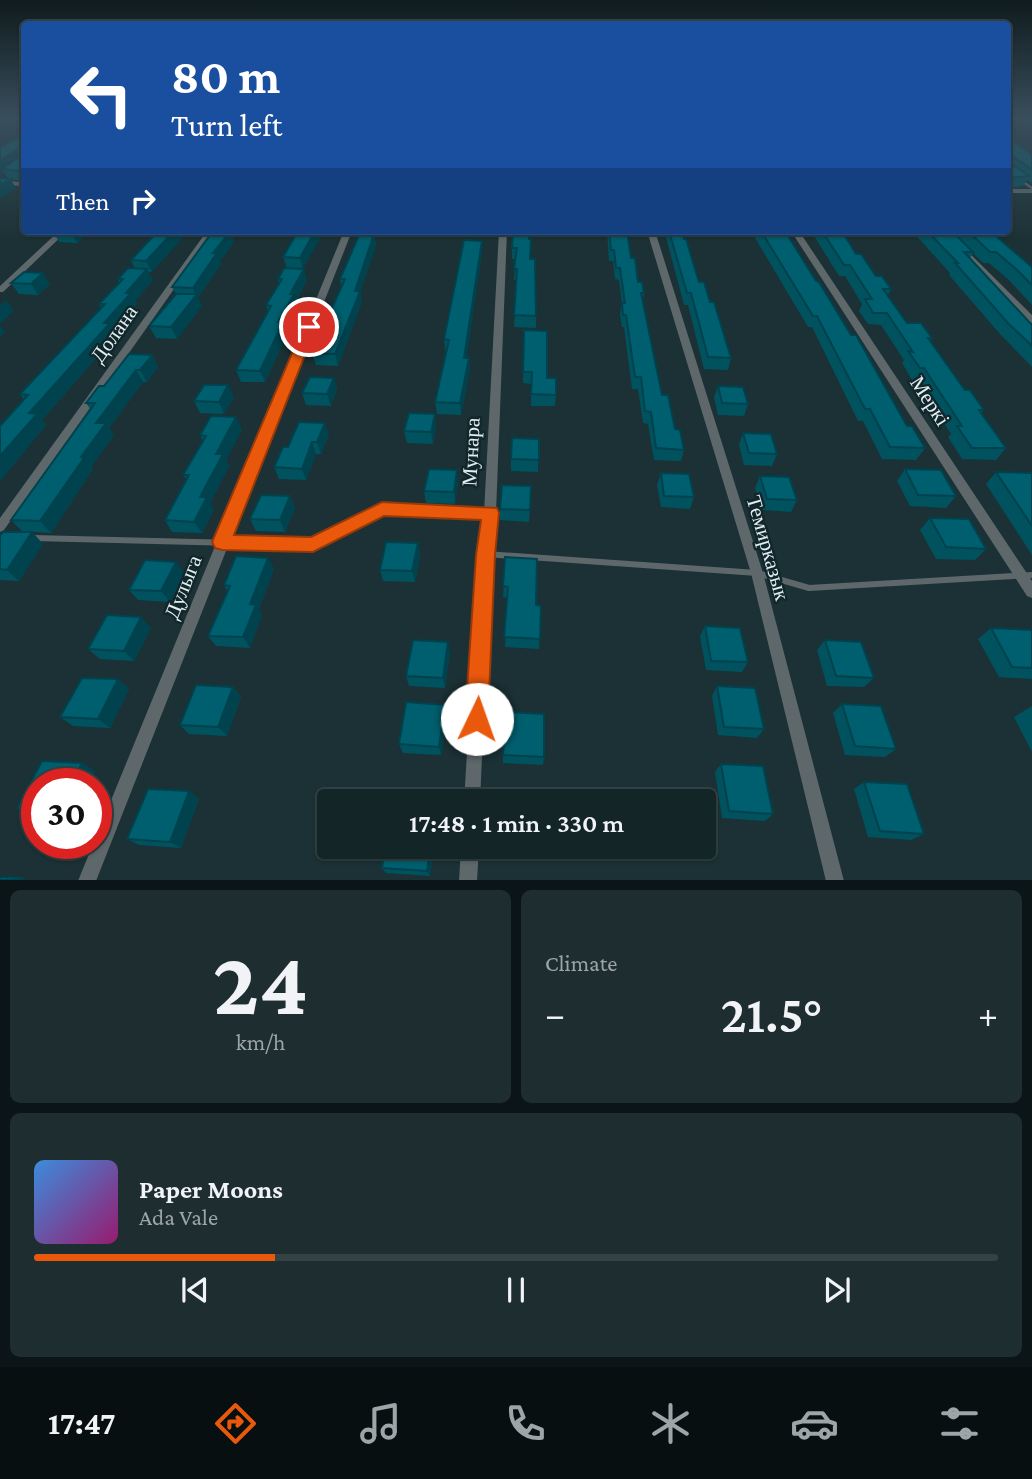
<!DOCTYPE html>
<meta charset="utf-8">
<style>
body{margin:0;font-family:"Crimson Pro",serif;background:#1d2d30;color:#f1f3f6;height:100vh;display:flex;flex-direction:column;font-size:26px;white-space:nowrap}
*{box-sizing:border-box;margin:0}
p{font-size:23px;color:#9da5a8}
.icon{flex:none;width:38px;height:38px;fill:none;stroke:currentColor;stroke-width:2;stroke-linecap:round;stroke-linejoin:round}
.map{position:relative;height:880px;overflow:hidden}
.panel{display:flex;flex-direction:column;gap:10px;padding:10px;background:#0b1416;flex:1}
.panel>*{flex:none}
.banner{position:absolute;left:21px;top:21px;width:990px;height:214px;border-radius:7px;box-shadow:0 2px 5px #0004,0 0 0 2px #334245;background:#1a4fa0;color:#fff;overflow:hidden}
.speed{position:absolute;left:21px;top:768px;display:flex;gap:14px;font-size:35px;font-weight:700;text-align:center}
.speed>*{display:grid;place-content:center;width:91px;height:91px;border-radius:50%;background:#142528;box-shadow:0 2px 5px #0004,0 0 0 2px #334245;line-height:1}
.speed .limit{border:10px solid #d22;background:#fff;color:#111}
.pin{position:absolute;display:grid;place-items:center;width:60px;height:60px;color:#fff;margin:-30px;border:4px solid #fff;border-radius:50%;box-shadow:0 2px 7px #0007}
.me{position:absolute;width:77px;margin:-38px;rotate:3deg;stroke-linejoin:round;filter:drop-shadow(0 0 5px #0008)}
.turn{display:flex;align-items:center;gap:24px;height:147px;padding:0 35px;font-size:32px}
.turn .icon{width:91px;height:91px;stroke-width:2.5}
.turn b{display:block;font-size:49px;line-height:60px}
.then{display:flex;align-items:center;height:66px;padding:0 35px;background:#0003;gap:14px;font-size:26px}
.big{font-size:52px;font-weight:600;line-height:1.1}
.panel .tile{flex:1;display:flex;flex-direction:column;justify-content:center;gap:10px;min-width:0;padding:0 24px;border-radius:10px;background:#1d2d30}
.panel .dial{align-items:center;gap:0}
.dial b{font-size:91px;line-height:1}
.song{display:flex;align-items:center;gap:21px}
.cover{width:84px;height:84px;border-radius:10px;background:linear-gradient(135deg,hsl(210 70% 55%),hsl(320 70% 35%))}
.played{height:7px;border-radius:4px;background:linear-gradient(90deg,#ea580c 25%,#334245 25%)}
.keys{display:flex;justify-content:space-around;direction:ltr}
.heat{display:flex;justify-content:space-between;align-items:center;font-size:38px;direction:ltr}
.panel .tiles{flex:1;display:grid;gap:10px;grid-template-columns:1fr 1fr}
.tile:last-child{grid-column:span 2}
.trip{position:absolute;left:317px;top:789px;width:399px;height:70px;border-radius:7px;background:#142528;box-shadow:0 2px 5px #0004,0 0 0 2px #334245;font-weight:600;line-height:70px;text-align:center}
.dock{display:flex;height:112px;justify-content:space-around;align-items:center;background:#080f10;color:#9da5a8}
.dock .icon{width:49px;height:49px}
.dock .current{color:#ea580c}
.dock b{font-size:32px;color:#f1f3f6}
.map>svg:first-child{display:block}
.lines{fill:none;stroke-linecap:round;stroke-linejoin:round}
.service-far1{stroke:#5e686b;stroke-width:2.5}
.service{stroke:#5e686b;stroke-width:6}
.minor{fill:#5e686b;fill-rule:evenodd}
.wall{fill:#00525f}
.shaded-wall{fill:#00424d}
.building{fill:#005f6e;stroke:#00424d;stroke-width:2}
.route{fill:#ea580c;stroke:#983908;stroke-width:2}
.labels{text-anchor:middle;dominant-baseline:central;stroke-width:5;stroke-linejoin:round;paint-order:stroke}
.street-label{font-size:21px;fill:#e2eef1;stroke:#11272b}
</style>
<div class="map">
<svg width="1032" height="881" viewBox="0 0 1032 881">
<rect width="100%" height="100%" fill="#1b3135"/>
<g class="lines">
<!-- service-far1 -->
<path class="service-far1" d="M1020,180L1032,188"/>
<!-- service -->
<path class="service" d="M33,538L313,545L381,509L490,513
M485,554L757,573L809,588L1032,575"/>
<!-- minor -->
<path class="minor" d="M0,181L24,182V186L0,185Z
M1008,189H1032V193H1008Z
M59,231H67L3,292H0V286Z
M207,231H215L4,530L0,532V518Z
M344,231H352L96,881H78L93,844H96V837Z
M499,231H507L496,513L491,554L480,802H464L479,554L484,513Z
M647,231H655L763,573L844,881H826L751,573Z
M791,231H799L1032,581V598L1027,596Z
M939,231H947L1032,315V323L1029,322Z
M461,847H479L477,881H459Z"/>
</g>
<!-- wall -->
<path class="wall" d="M1015,119H1032V129Z
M24,133V181L10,179L16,188L3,172L0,174V148Z
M1008,137L1032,155V183L1027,180L1023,186L1008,188Z
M53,231H90L77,243L59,242Z
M158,231L152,272H148L153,280L135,301L137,304L114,330L117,334L42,420L46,425L0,481V426L24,400L20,394L101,308L99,304L119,283L118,279L135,269L131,260Z
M213,231H239L232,239L234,242L220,261L221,264L198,298L202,306L177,339L156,338L149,326L176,294L172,287Z
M298,231L303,269L287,268L283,257Z
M446,231H466L464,237H447Z
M530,231V259L536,316V328L514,327L517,280H514L515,259H512V248Z
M607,231H627L631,258L638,282L644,293L643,301L662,395L675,429L684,450L681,461L654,460L648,424L643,423L638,389H632L624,327H622L620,314L622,303L619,280L615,279L613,261H609Z
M659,231H681L699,282L710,302L731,358L728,370L704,369L688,305H684L666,237H661Z
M751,231H785L907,426L925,448L916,460L882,459L863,421H858L812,327H808Z
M811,231H842L856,254L876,276L891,289L888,295L907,323L932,338L930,342L965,390L984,410L981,414L1006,448L996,460L962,459L948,437L951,434L917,380H912L902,363L904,360L881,325L868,324L859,311L862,304L845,276H839Z
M912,231H990L1032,267V305L1009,280L989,263H983L973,253L970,258L1032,325V367L1000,334L949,275L950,273Z
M374,234L376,245L360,293L362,302L338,366L316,365L312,353L341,286L340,279Z
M482,252L466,358H469L470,370L461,415L437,414L435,402L446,351H445L444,339Z
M278,279L307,280L296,301L297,305L285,329L287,334L265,382H241L236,370L268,311L266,305L279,284Z
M11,283L50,284L38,295L19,294Z
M524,330L556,395L555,406H531V384L523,383Z
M152,355L158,367L147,382H143L109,428L114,435L91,467L93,469L51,533L22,531L11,520L91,410L86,403L104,386Z
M334,378L337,389L331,406L306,405L302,393Z
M718,386L748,404L744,416L718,415L714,397Z
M234,397L224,414L200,413L194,401Z
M436,425L433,444L407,443L404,431Z
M242,429L226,460L229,466L210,503L214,509L202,533L172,532L165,520L187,480L183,475L203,441L200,435Z
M743,433L777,454L772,466L744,465L739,445Z
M329,434L321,454H316L306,480L279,479L274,467L288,447Z
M539,439L538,472L511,471V459Z
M905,469L956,496L946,508L910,506L897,481Z
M996,472L1032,473V555L986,484Z
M661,473L694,497L690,509L661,507L657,485Z
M760,476L797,500L791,512L762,510L755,488Z
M458,481L455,504L426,503L424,491Z
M531,486L529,522L500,520V509Z
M290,496L295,508L285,532L256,531L250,519Z
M930,518L986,549L975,560L936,559L920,530Z
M32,532L43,544L19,581L0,580V536Z
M418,543L420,555L415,582L383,581L380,570Z
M505,557L536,605L541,606L539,649L505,647L507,598L503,597Z
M268,558L274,569L259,609L262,615L250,648L216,646L208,636L227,591L224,585Z
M176,562L184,573L170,602L138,600L129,590Z
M705,626L748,662L742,672L706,670L700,636Z
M151,628L134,661L100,659L88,649Z
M991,628L1032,630V679L999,677L978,639Z
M825,640L874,678L864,687L827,686L817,650Z
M450,652L445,688L409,686L406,676Z
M118,679L129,689L110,728L73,726L60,717Z
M717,686L764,729L757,738L718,735L712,696Z
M233,687L241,697L227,736L189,734L180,725Z
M842,704L896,749L885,757L845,755L833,713Z
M445,705L447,714L441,755L403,753L399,744Z
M1032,706V752L1014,717Z
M503,755L544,757L543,765L503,763Z
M42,761L82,763L95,771L89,784H37V815H32L17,808Z
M721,764L773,814L765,821L722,818L715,772Z
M864,782L924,834L911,840L868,837L854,789Z
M189,791L199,799L181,848L139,845L127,839Z
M385,847H434L430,876L386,873L382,868Z
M522,847L566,855L565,861L521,858Z"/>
<!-- shaded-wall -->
<path class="shaded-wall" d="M16,150L22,159L2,169L3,172L0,174V161Z
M10,179L16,188L0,199V185Z
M72,231H90L77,243L71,232Z
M174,231H189L152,272L146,261Z
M226,231H239L232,239L234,242L220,261L221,264L198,298L202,306L177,339L171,327L196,296L193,288Z
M315,231H324L303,269L300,258Z
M374,234L376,245L360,293L362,302L338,366L335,354L355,291Z
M482,241V252L465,370L464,358Z
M147,269L153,280L135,301L137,304L114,330L117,334L42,420L46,425L0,481V456L29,413L126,293Z
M304,269L307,280L296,301L297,305L285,329L287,334L265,382L260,371L290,294Z
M43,273L50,284L38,295L31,284Z
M6,300L14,311L0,324V305Z
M0,325L5,332L0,337Z
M152,355L158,367L147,382L140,370Z
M469,358L470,370L461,415L460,403Z
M136,370L143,382L109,428L114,435L91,467L93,469L51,533L40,521L81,457L96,423Z
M334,378L337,389L331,406L327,394Z
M228,385L234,397L224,414L219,402Z
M435,414L436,425L433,444L431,432Z
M236,417L242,429L226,460L229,466L210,503L214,509L202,533L194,522L200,497L216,454Z
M325,423L329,434L321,454L317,442Z
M312,442L316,454L306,480L302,469Z
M457,470L458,481L455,504L454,492Z
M290,496L295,508L285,532L280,520Z
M32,532L43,544L19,581L7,570Z
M418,543L420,555L415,582L412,571Z
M268,558L274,569L259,609L262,615L250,648L243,637L250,604Z
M176,562L184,573L170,602L161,591Z
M141,617L151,628L134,661L124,651Z
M448,642L450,652L445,688L443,678Z
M118,679L129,689L110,728L98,719Z
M233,687L241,697L227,736L218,727Z
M445,705L447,714L441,755L439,747Z
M82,763L95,771L89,784H72Z
M189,791L199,799L181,848L170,842Z
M430,847H434L430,876L427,871Z"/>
<!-- building -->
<path class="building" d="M24,133V169L21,171L2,169L22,155V150H16L0,161V148Z
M1008,137L1032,155V169L1013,157L1010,163L1029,176L1008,178Z
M0,178L10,179L0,185Z
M158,231H174L146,261L131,260Z
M213,231L230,232L213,253H217L193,288L172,287Z
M298,231H315L300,258L283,257Z
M513,231H529V239H531L530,259H535L536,316L514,315L517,269H514L517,248H512Z
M609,231H627L631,258H635L638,282H642L644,293H641L662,395H668L675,429L680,430L684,450L656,448L651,412L645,411L641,377H635L626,315H623L622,303H625L620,268H616L614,250H611Z
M669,231H681L684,239H686L699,282H704L710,302H714L731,358L708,357L691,293H687Z
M761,231H785L816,281L819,282L851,335H856L907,426H912L925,448L890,447L870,409H865L817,316H813Z
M822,231H842L856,254H861L876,276H882L891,289H883L907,323H921L932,338H928L965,390H970L984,410H979L1006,448H972L957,426H962L924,368H920L908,351L913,352L887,313H873L865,299H872L850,265H844Z
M927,231H952L973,252H964L1032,325V346L1008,323L955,263H958Z
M968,231H990L1032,267V285L1016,269L996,252H990Z
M360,233L374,234L355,291H360L335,354L312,353L345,279H340Z
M464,240L482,241L464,358H469L460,403L435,402L449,340L444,339Z
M128,268L147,269L126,293H131L104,323H110L29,413L37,414L0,456V426L28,395L20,394L105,304H99L123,279H118Z
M284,268L304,269L290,294H294L278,322H283L260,371L236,370L271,306L266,305L282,279H278Z
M24,272L43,273L31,284L11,283Z
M176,294H197L171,327L149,326Z
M524,330L547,331V378H556V395L531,394L532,372H523Z
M129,354L152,355L140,370H136L96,423H106L81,457L84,458L40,521L11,520L95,403H86L99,386H104Z
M310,377L334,378L327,394L302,393Z
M204,385H228L219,402L194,401Z
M718,386L743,387L748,404L722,403Z
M409,413L435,414L431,432L404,431Z
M211,416L236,417L216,454H223L200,497H207L194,522L165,520L189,475H183L206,436L200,435Z
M299,422L325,423L317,442H312L302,469L274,467L283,447H288Z
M743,433L771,434L777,454L749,453Z
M512,438L539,439V460L511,459Z
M429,469L457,470L454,492L424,491Z
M905,469L941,470L956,496L918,495Z
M996,472L1032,473V526Z
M661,473L689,474L694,497L664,496Z
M760,476L789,477L797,500L767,499Z
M502,485L531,486L530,510L500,509Z
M261,495L290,496L280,520L250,519Z
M930,518L969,519L986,549L946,547Z
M3,532H32L7,570L0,569V536Z
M386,542L418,543L412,571L380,570Z
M236,556L268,558L250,604L256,605L243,637L208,636L230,586L224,585Z
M505,557L537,559L536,605L541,606L540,639L504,637L508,587L503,586Z
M145,560L176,562L161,591L129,590Z
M107,615L141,617L124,651L88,649Z
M705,626L740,628L748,662L711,661Z
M991,628L1032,630V668L1012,667Z
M413,640L448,642L443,678L406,676Z
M825,640L861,642L874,678L836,676Z
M82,678L118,679L98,719L60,717Z
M196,685L233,687L218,727L180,725Z
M717,686L755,688L764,729L724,727Z
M406,702L445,705L439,747L399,744Z
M842,704L881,706L896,749L855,746Z
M506,712L544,714V757L503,755Z
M42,761L82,763L72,784H37V809L17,808Z
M721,764L763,766L773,814L729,811Z
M864,782L907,784L924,834L880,831Z
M148,789L189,791L170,842L127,839Z
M385,847H430L427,871L382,868Z
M522,847H566V855L521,852Z
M0,877L23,878L21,880H0Z"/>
<!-- sky -->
<linearGradient id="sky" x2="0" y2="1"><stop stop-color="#0f1b1d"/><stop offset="0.49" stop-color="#394e5c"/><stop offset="1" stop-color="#394e5c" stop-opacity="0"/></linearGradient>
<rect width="1032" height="242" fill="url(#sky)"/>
<!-- route -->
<path class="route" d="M309,323L316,327L234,535L311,537L382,502L497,508L499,513L495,555L488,719L485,727L477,731L469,727L465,719L476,555L481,520L384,516L313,552L222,550L215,548L212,542L303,327Z"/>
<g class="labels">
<!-- street labels -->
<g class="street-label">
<text transform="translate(114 334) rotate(-55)">Долана</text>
<text transform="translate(930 401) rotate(57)">Меркі</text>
<text transform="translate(471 452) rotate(-87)">Мунара</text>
<text transform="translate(768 548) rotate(74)">Темирказык</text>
<text transform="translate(183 587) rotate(-68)">Дулыга</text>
</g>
</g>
</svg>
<div class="speed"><div class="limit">30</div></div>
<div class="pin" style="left:309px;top:327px;background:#d93025"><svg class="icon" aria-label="arrive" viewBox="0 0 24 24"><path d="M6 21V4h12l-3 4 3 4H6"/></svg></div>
<svg class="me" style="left:477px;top:719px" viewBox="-20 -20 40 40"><circle r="19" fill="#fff"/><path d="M0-13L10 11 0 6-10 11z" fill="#ea580c"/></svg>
<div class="trip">17:48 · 1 min · 330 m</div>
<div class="banner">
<div class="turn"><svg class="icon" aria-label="left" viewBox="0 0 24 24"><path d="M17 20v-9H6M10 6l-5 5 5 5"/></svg><div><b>80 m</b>Turn left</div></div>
<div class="then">Then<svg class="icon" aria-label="right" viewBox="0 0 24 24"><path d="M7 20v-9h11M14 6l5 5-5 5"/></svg></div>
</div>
</div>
<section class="panel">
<div class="tiles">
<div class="tile dial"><b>24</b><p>km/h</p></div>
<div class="tile"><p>Climate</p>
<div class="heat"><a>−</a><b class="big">21.5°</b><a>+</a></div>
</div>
<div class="tile">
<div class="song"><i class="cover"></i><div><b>Paper Moons</b><p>Ada Vale</p></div></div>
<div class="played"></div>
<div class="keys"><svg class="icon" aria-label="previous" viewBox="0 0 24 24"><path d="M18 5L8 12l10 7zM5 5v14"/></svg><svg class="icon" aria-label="pause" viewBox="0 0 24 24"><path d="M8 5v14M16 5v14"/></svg><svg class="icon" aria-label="next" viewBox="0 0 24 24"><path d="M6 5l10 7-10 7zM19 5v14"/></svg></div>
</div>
</div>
</section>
<nav class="dock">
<b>17:47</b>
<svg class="icon current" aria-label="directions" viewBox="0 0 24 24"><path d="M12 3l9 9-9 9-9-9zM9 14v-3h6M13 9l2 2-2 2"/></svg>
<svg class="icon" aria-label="music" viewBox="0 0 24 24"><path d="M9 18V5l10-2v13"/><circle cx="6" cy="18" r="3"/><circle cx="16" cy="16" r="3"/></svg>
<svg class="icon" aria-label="phone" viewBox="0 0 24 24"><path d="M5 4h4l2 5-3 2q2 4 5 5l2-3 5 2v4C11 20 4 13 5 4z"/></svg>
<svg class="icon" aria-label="climate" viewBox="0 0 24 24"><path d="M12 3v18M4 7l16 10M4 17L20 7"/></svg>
<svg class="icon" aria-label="car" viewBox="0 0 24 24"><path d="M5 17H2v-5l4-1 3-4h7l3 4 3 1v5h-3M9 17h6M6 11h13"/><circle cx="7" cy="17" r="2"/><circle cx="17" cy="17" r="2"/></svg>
<svg class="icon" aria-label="filters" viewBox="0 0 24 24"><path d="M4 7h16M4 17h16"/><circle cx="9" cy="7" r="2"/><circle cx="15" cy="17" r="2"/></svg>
</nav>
